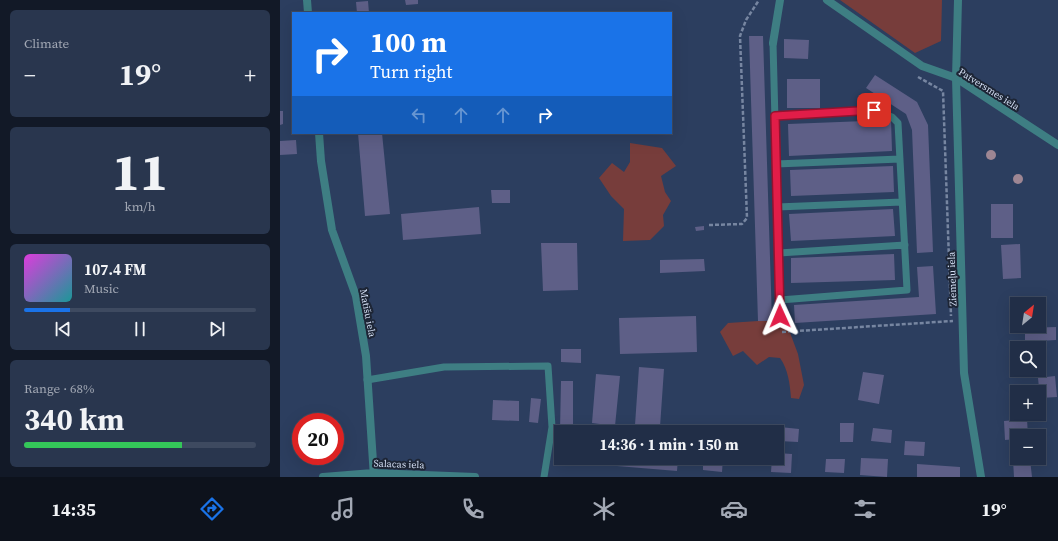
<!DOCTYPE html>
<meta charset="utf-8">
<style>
body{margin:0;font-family:"Source Serif 4",serif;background:#29364e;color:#f1f3f6;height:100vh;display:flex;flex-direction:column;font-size:15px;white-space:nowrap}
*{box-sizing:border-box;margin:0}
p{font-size:13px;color:#a2a8b4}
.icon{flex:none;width:22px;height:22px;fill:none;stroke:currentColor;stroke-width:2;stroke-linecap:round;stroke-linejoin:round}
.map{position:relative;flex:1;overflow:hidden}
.drawer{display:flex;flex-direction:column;gap:10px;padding:10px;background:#121927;width:280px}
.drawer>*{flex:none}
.guide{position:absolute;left:12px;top:12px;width:380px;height:122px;border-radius:0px;box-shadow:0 4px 16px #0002,0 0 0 1px #3e4a60;background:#1a73e8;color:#fff;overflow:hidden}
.needle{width:26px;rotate:30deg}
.buttons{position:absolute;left:730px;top:297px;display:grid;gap:8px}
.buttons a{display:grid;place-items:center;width:36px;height:36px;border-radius:0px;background:#212e47;box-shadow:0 4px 16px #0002,0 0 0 1px #3e4a60;font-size:20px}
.speed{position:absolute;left:12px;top:413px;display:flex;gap:8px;font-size:20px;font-weight:700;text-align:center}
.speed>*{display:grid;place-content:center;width:52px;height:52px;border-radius:50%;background:#212e47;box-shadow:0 4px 16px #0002,0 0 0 1px #3e4a60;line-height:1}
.speed .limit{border:6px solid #d22;background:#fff;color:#111}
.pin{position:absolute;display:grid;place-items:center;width:34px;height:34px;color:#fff;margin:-17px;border-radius:8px;box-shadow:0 2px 6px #0006}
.me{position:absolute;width:44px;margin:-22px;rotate:359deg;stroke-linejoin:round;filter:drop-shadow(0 0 3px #0008)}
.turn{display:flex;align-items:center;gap:14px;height:84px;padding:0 12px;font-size:18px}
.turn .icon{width:52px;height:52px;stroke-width:2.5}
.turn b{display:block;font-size:28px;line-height:34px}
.lanes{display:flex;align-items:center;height:38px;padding:0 12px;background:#0003;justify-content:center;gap:20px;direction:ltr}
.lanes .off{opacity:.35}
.big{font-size:30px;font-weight:700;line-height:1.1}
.drawer .widget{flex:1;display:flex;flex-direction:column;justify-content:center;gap:6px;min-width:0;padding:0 14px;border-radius:6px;background:#29364e}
.drawer .dial{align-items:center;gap:0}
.dial b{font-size:52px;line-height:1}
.song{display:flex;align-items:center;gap:12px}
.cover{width:48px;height:48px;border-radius:6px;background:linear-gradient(135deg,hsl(300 70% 55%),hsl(180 70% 35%))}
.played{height:4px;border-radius:2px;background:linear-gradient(90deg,#1a73e8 20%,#3e4a60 20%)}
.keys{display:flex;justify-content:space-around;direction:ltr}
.heat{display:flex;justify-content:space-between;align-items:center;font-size:22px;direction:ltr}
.charge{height:6px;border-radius:3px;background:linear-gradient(90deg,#34c759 68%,#3e4a60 0)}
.trip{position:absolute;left:274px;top:425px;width:230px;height:40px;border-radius:0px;background:#212e47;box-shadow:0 4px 16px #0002,0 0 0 1px #3e4a60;font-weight:700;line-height:40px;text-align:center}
.tab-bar{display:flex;height:64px;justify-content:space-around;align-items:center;background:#0d121c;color:#a2a8b4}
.tab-bar .icon{width:28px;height:28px}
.tab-bar .active{color:#1a73e8}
.tab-bar b{font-size:18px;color:#f1f3f6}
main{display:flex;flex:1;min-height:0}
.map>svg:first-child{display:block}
.green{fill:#773d3b}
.building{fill:#5e5f87}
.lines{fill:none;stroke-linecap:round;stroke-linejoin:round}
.path{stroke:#7786a1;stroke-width:2.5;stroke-dasharray:4 2;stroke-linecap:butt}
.service{stroke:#3e7e83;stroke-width:7}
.minor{stroke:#3e7e83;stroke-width:8}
.tertiary{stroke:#3e7e83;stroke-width:8}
.tree{fill:#9e8693}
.route-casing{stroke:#92132f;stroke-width:10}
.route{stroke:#e11d48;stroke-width:7}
.labels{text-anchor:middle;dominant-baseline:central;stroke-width:4;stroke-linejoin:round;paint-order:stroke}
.street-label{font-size:10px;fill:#d3def3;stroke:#1d2535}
</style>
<main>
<section class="drawer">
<div class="widget"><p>Climate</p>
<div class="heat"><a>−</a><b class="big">19°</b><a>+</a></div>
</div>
<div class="widget dial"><b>11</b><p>km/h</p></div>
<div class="widget">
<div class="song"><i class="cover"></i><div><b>107.4 FM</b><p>Music</p></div></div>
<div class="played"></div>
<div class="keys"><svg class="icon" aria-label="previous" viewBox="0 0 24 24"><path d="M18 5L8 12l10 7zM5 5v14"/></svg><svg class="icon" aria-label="pause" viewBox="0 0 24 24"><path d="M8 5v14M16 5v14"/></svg><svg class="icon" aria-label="next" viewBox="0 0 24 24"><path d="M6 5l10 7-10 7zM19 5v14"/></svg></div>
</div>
<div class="widget"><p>Range · 68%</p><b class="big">340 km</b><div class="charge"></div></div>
</section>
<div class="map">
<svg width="778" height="477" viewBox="0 0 778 477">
<rect width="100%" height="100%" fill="#2c3e5f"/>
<!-- green -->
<path class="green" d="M560,0H662L661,41L635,53Z
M350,143L382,148L396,166L381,176L385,192L391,201L383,215L384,226L370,240L343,241L344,209L331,196L319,178L332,163L344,172L350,162Z
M478,321H492L501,323L509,330L518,354L524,385L519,399L511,398C510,384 508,369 500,358L489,357L477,365L463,351L453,356L440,332L448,323Z"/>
<!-- building -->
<path class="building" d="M125,0H138V4L126,5Z
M88,1L89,13H77L76,2Z
M469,36H483L492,321H478Z
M504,39L529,40L528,59L504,58Z
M595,75L637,102L648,125L653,252L637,253L632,130L626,114L586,88Z
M507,79H540V108H507Z
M0,111H3V124L0,125Z
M611,120L612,151L509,156L508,124Z
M78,133H102L110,214L85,216Z
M16,140L17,154L0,155V141Z
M613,166L614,192L511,196L510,170Z
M211,190H230V203H212Z
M711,204H733V238H711Z
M199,207L201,234L123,240L121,214Z
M613,209L615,236L511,241L509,214Z
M424,226V230L416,231L415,227Z
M261,243H297L298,290L263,291Z
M740,244L741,278L723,279L721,245Z
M614,254L615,280L511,283V258Z
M424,259L425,271L380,273V260Z
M653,266L656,314L515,323L514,305L639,297L637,267Z
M416,316L417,352L340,354L339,318Z
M776,327V340L760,341L761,358H759V348H745V328Z
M281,349H301V363L281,362Z
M359,367L384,369L380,427L355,425Z
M583,372L604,375L599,404L578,400Z
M316,374L340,376L335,426L312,423Z
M775,376L777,397L760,398L758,378Z
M281,381H293V432L280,431Z
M251,398L261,399L258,423L249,422Z
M213,400L239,401V421L212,420Z
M747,419L748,436H737V439L725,440L724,421Z
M560,423H574L573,442H560Z
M500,427L519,429L518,442L499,441Z
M593,428L612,430L611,443L591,441Z
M625,441L645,442L644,456L624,455Z
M278,449H281V458H398L397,471L277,461Z
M497,453L512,454L511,473L491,472L492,458H497Z
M423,458H443L442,472L423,470Z
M581,458L608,459L607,477L580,475Z
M546,459H565L564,473L545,472Z
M750,459L752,477H734L733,460Z
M637,464L680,467V477H637Z"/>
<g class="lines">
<!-- path -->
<path class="path" d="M638,77L663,91L671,316
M429,225L462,224L467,218L460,36L466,20L479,0
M502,332L673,321"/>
<!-- service -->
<path class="service" d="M493,43L500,316
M495,116L594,110L612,117L618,123L627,290L500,300
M496,164L620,159
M497,207L622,202
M499,253L625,245
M87,380L164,367L268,366L272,427L264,477"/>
<!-- minor -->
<path class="minor" d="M27,0L28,13
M547,0L642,66L676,78L778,145
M493,43L500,0
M676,78L678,0
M39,133L41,161L52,230L76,296L86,356L94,477
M43,477L93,473L195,477"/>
<!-- tertiary -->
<path class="tertiary" d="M676,78L684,373L701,477"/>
</g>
<!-- trees -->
<g class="tree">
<circle cx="711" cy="155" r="5"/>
<circle cx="738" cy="179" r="5"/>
</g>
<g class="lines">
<defs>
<path id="route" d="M500,316L495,116L594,110"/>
</defs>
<!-- route casing -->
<use href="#route" class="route-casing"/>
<!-- route -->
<use href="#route" class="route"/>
</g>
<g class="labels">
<!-- street labels -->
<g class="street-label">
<text transform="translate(709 89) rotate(32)">Patversmes iela</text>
<text transform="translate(672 279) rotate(-92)">Ziemeļu iela</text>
<text transform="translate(88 313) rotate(79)">Matīšu iela</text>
<text transform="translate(119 464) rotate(2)">Salacas iela</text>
</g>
</g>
</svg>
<div class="buttons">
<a><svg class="needle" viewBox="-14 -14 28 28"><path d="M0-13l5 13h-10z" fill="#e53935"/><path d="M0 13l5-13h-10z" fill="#a2a8b4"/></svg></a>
<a><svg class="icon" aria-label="search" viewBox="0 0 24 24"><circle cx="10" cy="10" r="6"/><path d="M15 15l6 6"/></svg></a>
<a>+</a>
<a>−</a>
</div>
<div class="speed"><div class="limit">20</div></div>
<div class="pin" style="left:594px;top:110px;background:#d93025"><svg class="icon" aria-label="arrive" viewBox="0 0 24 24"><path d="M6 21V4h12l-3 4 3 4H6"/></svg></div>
<svg class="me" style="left:500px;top:316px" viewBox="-20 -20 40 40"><path d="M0-17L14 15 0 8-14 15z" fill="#e11d48" stroke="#fff" stroke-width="4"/></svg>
<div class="trip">14:36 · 1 min · 150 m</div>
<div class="guide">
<div class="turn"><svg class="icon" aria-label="right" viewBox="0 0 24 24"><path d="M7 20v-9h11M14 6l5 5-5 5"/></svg><div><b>100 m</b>Turn right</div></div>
<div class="lanes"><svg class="icon off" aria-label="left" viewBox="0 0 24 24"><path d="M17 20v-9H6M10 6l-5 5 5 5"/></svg><svg class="icon off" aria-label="ahead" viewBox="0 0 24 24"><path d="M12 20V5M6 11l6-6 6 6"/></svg><svg class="icon off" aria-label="ahead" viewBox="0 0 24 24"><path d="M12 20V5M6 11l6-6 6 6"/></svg><svg class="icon" aria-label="right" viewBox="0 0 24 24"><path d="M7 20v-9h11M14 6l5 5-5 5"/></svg></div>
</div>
</div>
</main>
<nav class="tab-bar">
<b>14:35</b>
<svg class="icon active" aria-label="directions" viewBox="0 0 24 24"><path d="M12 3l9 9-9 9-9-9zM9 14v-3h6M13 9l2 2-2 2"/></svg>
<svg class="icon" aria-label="music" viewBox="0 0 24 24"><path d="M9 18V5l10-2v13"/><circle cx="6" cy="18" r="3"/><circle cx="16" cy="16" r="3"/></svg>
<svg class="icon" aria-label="phone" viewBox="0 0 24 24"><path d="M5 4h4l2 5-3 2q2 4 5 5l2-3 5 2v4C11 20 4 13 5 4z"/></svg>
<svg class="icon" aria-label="climate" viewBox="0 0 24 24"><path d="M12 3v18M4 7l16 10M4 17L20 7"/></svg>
<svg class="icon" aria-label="car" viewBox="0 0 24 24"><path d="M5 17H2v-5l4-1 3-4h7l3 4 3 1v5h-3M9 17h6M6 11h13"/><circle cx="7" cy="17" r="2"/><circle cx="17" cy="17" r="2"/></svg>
<svg class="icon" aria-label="filters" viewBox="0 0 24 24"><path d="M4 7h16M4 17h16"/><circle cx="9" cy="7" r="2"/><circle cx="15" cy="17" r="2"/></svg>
<b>19°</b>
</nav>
